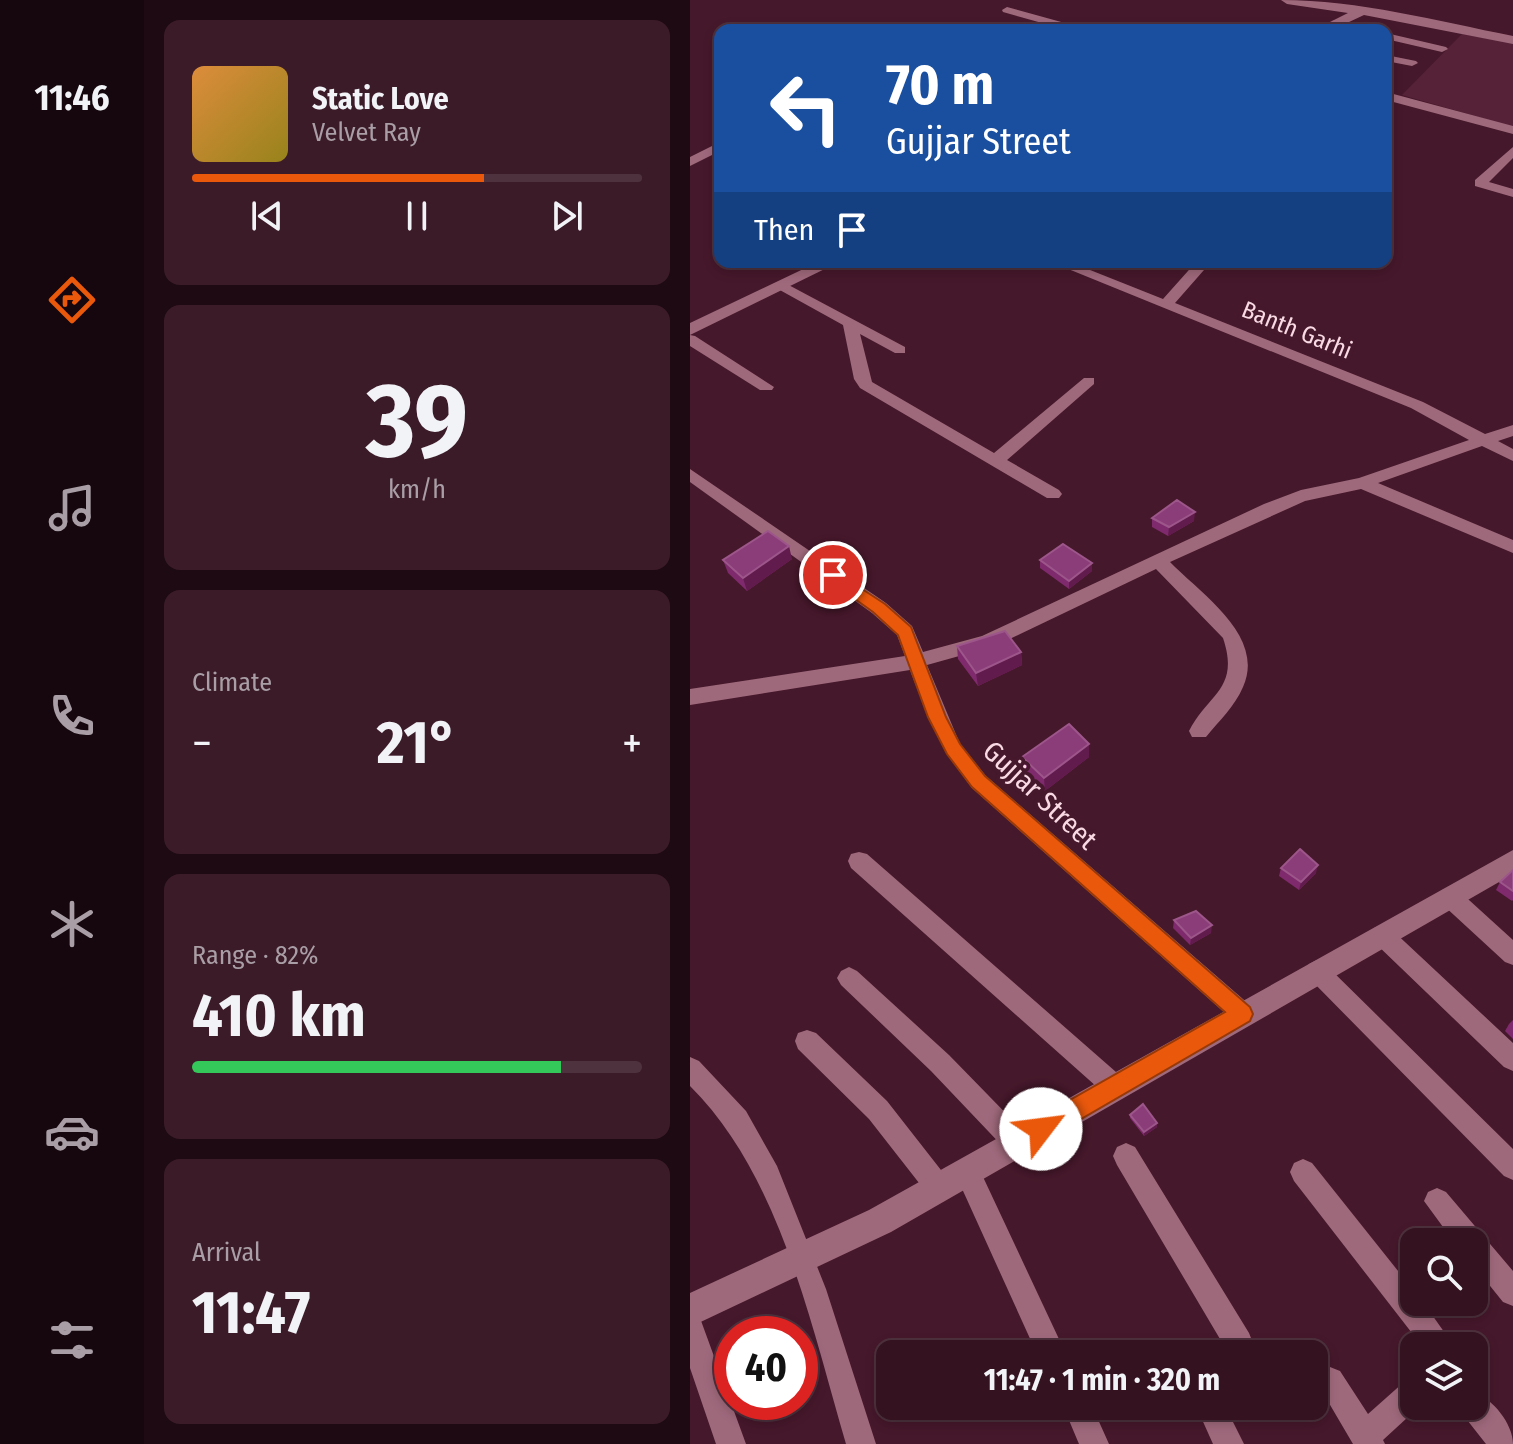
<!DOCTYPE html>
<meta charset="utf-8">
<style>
body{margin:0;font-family:"Fira Sans Condensed",sans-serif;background:#3c1b29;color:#f1f3f6;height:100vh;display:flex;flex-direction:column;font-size:30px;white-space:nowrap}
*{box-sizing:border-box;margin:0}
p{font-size:26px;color:#a99ea5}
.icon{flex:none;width:44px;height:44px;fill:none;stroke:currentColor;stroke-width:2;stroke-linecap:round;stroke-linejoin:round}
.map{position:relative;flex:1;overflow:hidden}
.panel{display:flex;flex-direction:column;gap:20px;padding:20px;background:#1d0a12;width:546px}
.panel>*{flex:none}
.hud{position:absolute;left:24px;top:24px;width:678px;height:244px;border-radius:16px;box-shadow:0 4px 12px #0003,0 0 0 2px #4e323e;background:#1a4fa0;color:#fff;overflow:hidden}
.tools{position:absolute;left:710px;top:1228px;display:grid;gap:16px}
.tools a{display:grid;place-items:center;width:88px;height:88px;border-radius:16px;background:#341220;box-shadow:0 4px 12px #0003,0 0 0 2px #4e323e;font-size:40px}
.speed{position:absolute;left:24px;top:1316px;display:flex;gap:16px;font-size:40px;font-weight:700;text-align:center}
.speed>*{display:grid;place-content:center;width:104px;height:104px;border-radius:50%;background:#341220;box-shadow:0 4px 12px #0003,0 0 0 2px #4e323e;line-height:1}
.speed .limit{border:12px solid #d22;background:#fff;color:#111}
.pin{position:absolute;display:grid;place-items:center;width:68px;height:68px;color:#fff;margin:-34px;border:4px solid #fff;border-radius:50%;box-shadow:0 2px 8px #0007}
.me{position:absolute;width:88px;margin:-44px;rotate:60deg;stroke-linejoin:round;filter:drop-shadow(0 0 6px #0008)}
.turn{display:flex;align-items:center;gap:28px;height:168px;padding:0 40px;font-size:36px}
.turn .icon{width:104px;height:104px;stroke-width:2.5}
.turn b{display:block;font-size:56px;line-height:68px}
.then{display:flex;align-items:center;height:76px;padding:0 40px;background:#0003;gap:16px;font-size:30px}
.big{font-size:60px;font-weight:700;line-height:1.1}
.panel .card{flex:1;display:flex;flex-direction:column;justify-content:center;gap:12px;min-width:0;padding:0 28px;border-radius:16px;background:#3c1b29}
.panel .dial{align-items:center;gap:0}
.dial b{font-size:104px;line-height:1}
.song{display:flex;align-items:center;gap:24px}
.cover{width:96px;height:96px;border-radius:12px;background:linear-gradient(135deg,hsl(30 70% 55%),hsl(50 70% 35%))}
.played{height:8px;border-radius:4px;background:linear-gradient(90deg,#ea580c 65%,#4e323e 65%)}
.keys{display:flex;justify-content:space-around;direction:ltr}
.heat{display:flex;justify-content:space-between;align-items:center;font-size:44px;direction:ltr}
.charge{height:12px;border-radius:6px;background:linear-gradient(90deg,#34c759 82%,#4e323e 0)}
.trip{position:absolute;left:186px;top:1340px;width:452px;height:80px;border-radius:16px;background:#341220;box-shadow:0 4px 12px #0003,0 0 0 2px #4e323e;font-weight:700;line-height:80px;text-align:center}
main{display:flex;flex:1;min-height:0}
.tab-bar{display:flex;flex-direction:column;width:144px;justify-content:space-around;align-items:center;background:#15070d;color:#a99ea5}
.tab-bar .icon{width:56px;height:56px}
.tab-bar .selected{color:#ea580c}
.tab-bar b{font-size:36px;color:#f1f3f6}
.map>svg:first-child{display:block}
.built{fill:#562238}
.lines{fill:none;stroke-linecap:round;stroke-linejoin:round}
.street{fill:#9f697c;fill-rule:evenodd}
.secondary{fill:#9f697c;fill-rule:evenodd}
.wall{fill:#7e2a6d}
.shaded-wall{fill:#621b4d}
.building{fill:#8b3d7a;stroke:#9d568a;stroke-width:2}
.route{fill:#ea580c;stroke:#983908;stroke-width:2}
.labels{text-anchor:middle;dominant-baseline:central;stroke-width:8;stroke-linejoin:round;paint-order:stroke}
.far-street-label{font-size:24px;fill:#f9dae4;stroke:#46182b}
.street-label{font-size:28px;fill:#f9dae4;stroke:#46182b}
</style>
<main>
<nav class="tab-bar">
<b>11:46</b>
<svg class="icon selected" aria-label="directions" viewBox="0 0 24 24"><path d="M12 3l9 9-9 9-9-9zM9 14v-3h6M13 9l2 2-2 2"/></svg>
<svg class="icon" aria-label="music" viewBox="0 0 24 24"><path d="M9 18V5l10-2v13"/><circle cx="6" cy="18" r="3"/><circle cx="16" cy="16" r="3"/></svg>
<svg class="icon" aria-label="phone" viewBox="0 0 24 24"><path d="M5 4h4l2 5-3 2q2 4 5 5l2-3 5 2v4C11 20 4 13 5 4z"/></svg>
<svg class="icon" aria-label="climate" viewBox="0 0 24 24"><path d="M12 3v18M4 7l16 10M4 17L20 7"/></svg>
<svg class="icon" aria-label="car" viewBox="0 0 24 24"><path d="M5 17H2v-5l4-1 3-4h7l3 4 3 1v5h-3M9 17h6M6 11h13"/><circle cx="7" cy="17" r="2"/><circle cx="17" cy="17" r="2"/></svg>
<svg class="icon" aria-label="filters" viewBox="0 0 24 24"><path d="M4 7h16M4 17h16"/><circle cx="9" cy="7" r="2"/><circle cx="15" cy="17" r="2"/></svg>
</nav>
<section class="panel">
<div class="card">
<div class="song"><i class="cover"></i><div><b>Static Love</b><p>Velvet Ray</p></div></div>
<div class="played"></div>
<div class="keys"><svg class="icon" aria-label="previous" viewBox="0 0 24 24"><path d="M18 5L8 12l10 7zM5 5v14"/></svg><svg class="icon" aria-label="pause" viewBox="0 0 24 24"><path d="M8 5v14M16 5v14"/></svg><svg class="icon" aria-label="next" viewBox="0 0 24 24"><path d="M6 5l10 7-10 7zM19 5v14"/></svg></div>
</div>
<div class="card dial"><b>39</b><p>km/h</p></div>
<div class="card"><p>Climate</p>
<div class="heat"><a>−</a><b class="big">21°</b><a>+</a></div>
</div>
<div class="card"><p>Range · 82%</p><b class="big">410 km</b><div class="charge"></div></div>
<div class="card"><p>Arrival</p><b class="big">11:47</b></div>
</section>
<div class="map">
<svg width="823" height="1444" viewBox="0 0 823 1444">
<rect width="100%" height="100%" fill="#46182b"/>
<!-- built -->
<path class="built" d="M772,34L823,43V127L712,95Z"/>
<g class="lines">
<!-- street -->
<path class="street" d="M317,7L393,28L394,30H377L313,12L312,10Z
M646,20L677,28L678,30L642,25V21Z
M696,33L756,47L758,49L752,52L696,39Z
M696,55L726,61L728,63L722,66L696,61Z
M696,92L823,126V134L696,100Z
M30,142V151L0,166V157Z
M823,147V158L799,182L823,189V197L785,186V180Z
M361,262H380L473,299L506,262H521L485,303L733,402L795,434L823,425V436L808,441L823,449V461L792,446L688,483L823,540V553L671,489L615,501L480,562C511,594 576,636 553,687C545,706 529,721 516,737H502L499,731C519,693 550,689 533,638L466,569L305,646L237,665L270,744L296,776L561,1006L565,1014L561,1022L553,1025L545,1022L282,788C252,749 237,716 220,670L0,705V689L215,656L207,635L182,613L0,482V469L196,603L222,626L233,652L292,636L574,504L611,490L669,478L779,440L721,408Z
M93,282L215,347V353H205L170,334L182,382L304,453L394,378H404V384L317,460L369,490L372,494L369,498H357L170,388L164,379L153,325L88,289L86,286Z
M0,335L5,336L84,387L82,390H70L0,346Z
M169,852L177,854L434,1079L437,1087L434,1095L425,1099L416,1095L161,868L158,861L161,854Z
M760,887L768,890L823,940V965L815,962L752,904L749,897L752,890Z
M692,925L700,928L823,1043V1071L814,1067L684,942L681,935L684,928Z
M627,960L635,964L823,1149V1180L814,1176L619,978L615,971L619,964Z
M159,967L167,971L259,1055L336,1134L340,1143L336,1152L327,1156L318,1152L241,1071L151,985L147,978L151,971Z
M117,1030L126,1033L197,1101L258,1179L262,1188L258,1197L249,1201L240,1197L179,1119L108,1049L105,1041L108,1033Z
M0,1057L9,1061L56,1111L87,1166L136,1289L186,1444H156C121,1325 90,1175 0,1086Z
M436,1143L445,1147L559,1333L563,1343L557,1354H518L522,1344L530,1339L427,1165L423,1156L427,1147Z
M277,1158L286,1162L376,1354H347L264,1171L268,1162Z
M613,1159L622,1163L724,1291V1302H733L764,1346H732L604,1181L600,1172L604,1163Z
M747,1188L756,1192L823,1271V1306L813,1302L784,1266V1242H764L734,1201L738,1192Z
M0,1314L10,1318L56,1444H26L0,1368Z
M640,1367L650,1371L678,1414L714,1382L724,1378V1406H730L693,1440L695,1444H663L626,1381L630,1371Z
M784,1392C803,1399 823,1424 823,1444H796L774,1416L770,1406H784Z
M373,1406H402L419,1444H389Z
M506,1406H535L554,1444H523Z"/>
<!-- secondary -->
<path class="secondary" d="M591,0C669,0 747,21 823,36V44L674,15L642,30H624L658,13L597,4Z
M128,262H149L0,335V323Z
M823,850V874L201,1232L0,1327V1293L179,1210Z"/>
</g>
<!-- wall -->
<path class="wall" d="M462,518L504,521L478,536L462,527Z
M102,559L57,591L38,573L33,560Z
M350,560L402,563V571L379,589L350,568Z
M267,646L331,652L332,665L288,686L268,659Z
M332,757H399L355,791L333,769Z
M591,868L626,873L609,890L589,876Z
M823,870V900L822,901L806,890L810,882Z
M484,920L521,933L500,945L483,928Z
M823,1020V1039L815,1031L819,1024Z
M440,1115L467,1127L454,1136L440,1118Z"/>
<!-- shaded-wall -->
<path class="shaded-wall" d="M505,512L504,521L478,536L479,527Z
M99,546L102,559L57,591L53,578Z
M402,563V571L379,589V581Z
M331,652L332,665L288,686L286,673Z
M399,744V757L355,791L354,778Z
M628,865L626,873L609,890L611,882Z
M522,925L521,933L500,945L501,938Z
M467,1123V1127L454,1136V1132Z"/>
<!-- building -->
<path class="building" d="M487,500L505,512L479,527L462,518Z
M78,531L99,546L53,578L33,560Z
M373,544L402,563L379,581L350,560Z
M315,631L331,652L286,673L267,646Z
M379,724L399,744L354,778L332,757Z
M610,849L628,865L611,882L591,868Z
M823,870V891L810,882Z
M506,911L522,925L501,938L484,920Z
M453,1104L467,1123L454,1132L440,1115Z"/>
<!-- route -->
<path class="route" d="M143,570L195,604L221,627L256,717L270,744L295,776L560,1007L563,1014L560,1021L360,1137L351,1141L343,1137L340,1129L343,1121L535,1012L282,787L257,754L238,717L208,635L183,612L137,579L135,575Z"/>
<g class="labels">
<!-- far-street labels -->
<g class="far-street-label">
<text transform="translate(607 330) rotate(22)">Banth Garhi</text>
</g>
<!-- street labels -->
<g class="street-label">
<text transform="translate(350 795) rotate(43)">Gujjar Street</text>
</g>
</g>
</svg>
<div class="tools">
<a><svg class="icon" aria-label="search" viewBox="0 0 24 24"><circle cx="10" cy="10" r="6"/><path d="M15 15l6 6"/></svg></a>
<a><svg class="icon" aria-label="layers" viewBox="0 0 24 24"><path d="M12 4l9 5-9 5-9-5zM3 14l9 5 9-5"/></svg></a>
</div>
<div class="speed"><div class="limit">40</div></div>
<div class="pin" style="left:143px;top:575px;background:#d93025"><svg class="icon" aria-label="arrive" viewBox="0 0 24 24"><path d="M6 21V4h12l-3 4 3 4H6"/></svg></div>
<svg class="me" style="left:351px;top:1129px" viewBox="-20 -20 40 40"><circle r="19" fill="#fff"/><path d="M0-13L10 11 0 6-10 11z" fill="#ea580c"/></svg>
<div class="trip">11:47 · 1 min · 320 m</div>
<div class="hud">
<div class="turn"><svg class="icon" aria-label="left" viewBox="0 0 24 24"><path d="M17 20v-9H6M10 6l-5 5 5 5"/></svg><div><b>70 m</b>Gujjar Street</div></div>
<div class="then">Then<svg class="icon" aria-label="arrive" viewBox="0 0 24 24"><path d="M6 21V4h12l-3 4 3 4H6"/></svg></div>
</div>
</div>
</main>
